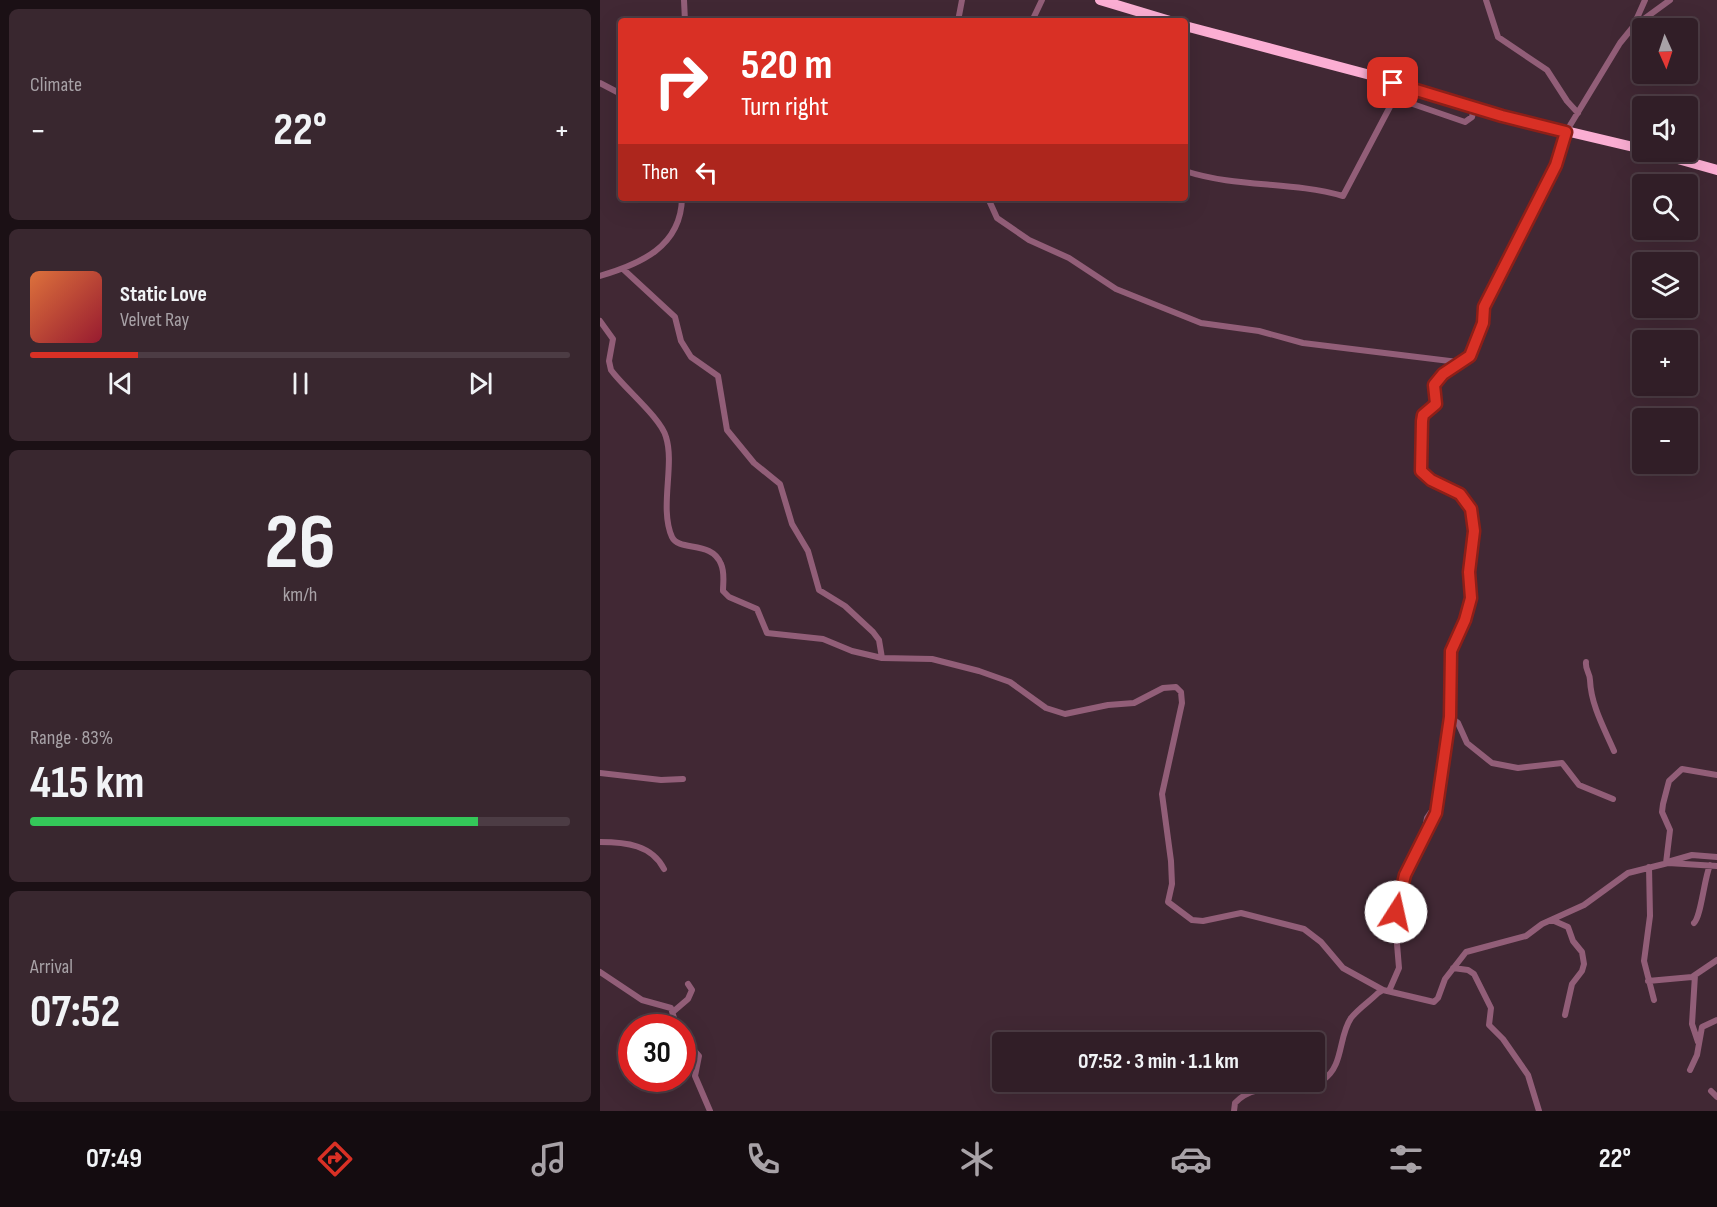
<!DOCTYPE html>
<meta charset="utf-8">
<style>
body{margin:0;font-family:"Sofia Sans Condensed",sans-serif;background:#39272f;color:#f1f3f6;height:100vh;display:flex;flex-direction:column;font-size:22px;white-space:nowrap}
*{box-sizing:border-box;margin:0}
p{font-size:20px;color:#a8a2a7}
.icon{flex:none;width:33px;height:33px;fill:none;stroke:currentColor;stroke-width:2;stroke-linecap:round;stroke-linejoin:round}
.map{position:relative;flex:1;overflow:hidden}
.side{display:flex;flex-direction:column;gap:9px;padding:9px;background:#1b1015;width:600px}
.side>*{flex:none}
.top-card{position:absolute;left:18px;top:18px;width:570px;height:183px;border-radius:6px;box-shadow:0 6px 24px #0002,0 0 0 2px #4c3c44;background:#d93025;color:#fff;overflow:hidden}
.needle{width:39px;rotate:177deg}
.fabs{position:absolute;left:1032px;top:18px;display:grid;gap:12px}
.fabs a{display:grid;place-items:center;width:66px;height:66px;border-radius:6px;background:#311e27;box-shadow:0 6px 24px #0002,0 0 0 2px #4c3c44;font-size:30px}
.speed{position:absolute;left:18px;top:1014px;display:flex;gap:12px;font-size:30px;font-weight:700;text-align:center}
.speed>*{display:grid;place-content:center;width:78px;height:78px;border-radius:50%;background:#311e27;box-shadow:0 6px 24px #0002,0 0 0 2px #4c3c44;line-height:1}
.speed .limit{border:9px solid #d22;background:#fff;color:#111}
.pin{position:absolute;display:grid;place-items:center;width:51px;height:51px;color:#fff;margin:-26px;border-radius:12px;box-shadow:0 3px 9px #0006}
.me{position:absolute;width:66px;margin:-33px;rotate:10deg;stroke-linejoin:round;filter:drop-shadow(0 0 4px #0008)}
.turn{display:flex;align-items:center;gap:21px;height:126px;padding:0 24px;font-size:27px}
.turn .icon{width:78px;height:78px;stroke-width:2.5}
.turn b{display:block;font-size:42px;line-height:51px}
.then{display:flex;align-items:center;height:57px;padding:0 24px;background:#0003;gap:12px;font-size:22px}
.big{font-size:45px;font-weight:700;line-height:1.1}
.side .card{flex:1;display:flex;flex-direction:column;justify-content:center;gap:9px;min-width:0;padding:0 21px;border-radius:9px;background:#39272f}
.side .dial{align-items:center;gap:0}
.dial b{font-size:78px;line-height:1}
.song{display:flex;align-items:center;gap:18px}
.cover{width:72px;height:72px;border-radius:9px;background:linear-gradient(135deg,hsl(20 70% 55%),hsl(350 70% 35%))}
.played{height:6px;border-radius:3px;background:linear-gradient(90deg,#d93025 20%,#4c3c44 20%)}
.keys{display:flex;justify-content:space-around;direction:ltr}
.heat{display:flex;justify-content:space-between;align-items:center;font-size:33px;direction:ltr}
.charge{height:9px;border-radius:4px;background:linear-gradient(90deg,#34c759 83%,#4c3c44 0)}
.trip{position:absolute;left:392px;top:1032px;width:333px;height:60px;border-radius:6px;background:#311e27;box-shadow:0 6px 24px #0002,0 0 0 2px #4c3c44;font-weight:700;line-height:60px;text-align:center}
.tabs{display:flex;height:96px;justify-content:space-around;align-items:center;background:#140c10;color:#a8a2a7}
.tabs .icon{width:42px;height:42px}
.tabs .on{color:#d93025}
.tabs b{font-size:27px;color:#f1f3f6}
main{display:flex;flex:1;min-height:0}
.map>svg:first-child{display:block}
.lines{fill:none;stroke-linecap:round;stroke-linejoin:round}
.street{stroke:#925e78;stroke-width:6}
.highway{stroke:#fbaed3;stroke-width:10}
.route-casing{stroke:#8d1f18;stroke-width:15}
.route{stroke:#d93025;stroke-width:10}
</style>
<main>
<section class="side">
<div class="card"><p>Climate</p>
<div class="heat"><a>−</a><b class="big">22°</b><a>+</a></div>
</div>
<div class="card">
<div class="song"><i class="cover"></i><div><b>Static Love</b><p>Velvet Ray</p></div></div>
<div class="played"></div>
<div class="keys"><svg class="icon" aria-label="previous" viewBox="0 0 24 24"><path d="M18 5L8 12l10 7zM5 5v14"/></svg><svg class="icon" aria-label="pause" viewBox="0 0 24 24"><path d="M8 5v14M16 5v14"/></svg><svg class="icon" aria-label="next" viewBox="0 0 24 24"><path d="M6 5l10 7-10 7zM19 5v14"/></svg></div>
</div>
<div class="card dial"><b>26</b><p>km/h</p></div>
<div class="card"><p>Range · 83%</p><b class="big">415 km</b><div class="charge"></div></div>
<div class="card"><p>Arrival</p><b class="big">07:52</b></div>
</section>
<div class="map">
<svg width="1117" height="1111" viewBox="0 0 1117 1111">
<rect width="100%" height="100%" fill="#412834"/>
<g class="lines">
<!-- street -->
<path class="street" d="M84,0L85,21
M886,0L898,37L947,70L967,101L978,113
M358,21L362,0
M432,21L442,0
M1033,27L1045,0
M0,83L21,94
M585,171C637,188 691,181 743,196L793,101H804L865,122L872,117L874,108
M388,198L397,218L429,240L469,258L516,289L601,323L659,331L703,343L858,362C879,356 883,326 884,307L956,165L966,132L1020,43L1033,27L1070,0
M23,269L75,317L81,341L91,357L118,376L127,430L154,463L180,484L192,524L208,551L219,590L245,606L273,632L279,640L282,658
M0,276C40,264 81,247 82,198
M0,321L13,339L9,361L11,370C24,388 61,418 66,437C75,465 59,508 72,537C79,552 112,540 121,564C125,573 123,582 123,591L129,597L157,609L167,633L223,639L252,651L282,658L332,659L379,671L410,682L446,708L465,714L508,705L534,703L563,688L576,687L581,692L582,703L562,794L571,861L572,884L568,902L592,920L603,921L641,913L704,929L721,942L743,968L783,990
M986,662C985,670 990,673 990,680C991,705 1004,728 1014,751
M850,717L858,723L867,743L892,763L918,768L962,763L979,785L1013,799
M0,773L61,780L83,779
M824,833L827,818L836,805
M0,842C26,842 52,845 64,869
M1071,861L1092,855L1117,857
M1066,863L1070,830L1062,812L1063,804L1069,781L1082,769L1117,775
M1049,867L1050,916L1044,961L1054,1000
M952,920L968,927L973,941L982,952L984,964L982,971L972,984L965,1015
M1094,923C1101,917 1104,879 1110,865
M853,968L868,970L874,974L891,1008L889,1025L903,1039L928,1075L939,1111
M0,972L42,1000L71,1008L77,1028
M1095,975L1092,1024L1098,1042
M1048,981L1092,977L1117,960
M789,991L799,968L796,932L799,895L805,875L836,813L850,717L851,651L865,620L871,598L869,572L874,531L871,509L860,494L831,480L820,468L823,415L835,408L834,390L837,380L858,362
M74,1011L88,999L92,990L88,984
M82,1037L99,1056L95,1076L110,1111
M1090,1070L1097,1055L1102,1027L1117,1020
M1111,1091L1117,1097
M634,1111L635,1103C658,1078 697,1096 723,1080C744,1066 738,1037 751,1018C758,1009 770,1001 778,993L783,990L834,1002L838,998L845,979L866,952L926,936L942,924L984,905L1028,873L1068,863L1117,866"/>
<!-- highway -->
<path class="highway" d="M500,0L570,21
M585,26L774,76L902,116L1042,149
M1053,152L1117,170"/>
</g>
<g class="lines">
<defs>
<path id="route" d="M793,83L902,116L966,132L956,165L884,307L883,323L870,356L843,374L834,385L836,404L823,415L822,421L821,471L831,480L860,494L871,509L874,531L869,572L871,598L865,620L851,651L850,717L836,813L805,875L796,912"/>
</defs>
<!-- route casing -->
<use href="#route" class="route-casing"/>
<!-- route -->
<use href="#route" class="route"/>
</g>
</svg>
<div class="fabs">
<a><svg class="needle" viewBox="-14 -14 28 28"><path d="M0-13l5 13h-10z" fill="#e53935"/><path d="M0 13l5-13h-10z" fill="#a8a2a7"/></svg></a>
<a><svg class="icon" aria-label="sound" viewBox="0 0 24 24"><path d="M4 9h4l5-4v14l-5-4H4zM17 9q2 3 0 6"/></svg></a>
<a><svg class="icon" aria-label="search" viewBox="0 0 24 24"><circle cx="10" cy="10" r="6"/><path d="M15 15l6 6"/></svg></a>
<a><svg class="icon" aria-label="layers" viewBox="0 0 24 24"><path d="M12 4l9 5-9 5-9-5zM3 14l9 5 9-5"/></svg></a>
<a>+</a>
<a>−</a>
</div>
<div class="speed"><div class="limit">30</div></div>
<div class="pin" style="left:793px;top:83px;background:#d93025"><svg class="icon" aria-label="arrive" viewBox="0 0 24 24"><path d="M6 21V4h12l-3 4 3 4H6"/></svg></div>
<svg class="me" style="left:796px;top:912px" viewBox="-20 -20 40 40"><circle r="19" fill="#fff"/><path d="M0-13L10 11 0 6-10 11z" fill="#d93025"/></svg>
<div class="trip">07:52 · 3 min · 1.1 km</div>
<div class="top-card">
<div class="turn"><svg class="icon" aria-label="right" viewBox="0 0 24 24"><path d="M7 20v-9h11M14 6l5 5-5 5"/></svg><div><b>520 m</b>Turn right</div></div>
<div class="then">Then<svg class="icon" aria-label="left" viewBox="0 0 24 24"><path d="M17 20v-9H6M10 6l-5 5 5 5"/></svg></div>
</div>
</div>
</main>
<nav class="tabs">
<b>07:49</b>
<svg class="icon on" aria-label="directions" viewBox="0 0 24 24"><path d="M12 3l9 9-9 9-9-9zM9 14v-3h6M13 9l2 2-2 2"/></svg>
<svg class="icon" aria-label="music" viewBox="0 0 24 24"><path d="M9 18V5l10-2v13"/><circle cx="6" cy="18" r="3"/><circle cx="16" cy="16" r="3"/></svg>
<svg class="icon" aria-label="phone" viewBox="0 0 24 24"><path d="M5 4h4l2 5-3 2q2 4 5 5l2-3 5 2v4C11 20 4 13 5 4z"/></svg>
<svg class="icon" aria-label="climate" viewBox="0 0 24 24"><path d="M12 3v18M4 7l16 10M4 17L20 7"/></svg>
<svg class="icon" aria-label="car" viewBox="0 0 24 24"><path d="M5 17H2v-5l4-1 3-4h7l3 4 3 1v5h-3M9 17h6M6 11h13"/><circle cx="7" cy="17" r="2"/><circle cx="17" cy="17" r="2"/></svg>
<svg class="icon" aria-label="filters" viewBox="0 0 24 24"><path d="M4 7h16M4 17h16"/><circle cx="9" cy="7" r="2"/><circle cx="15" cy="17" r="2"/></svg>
<b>22°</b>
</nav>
